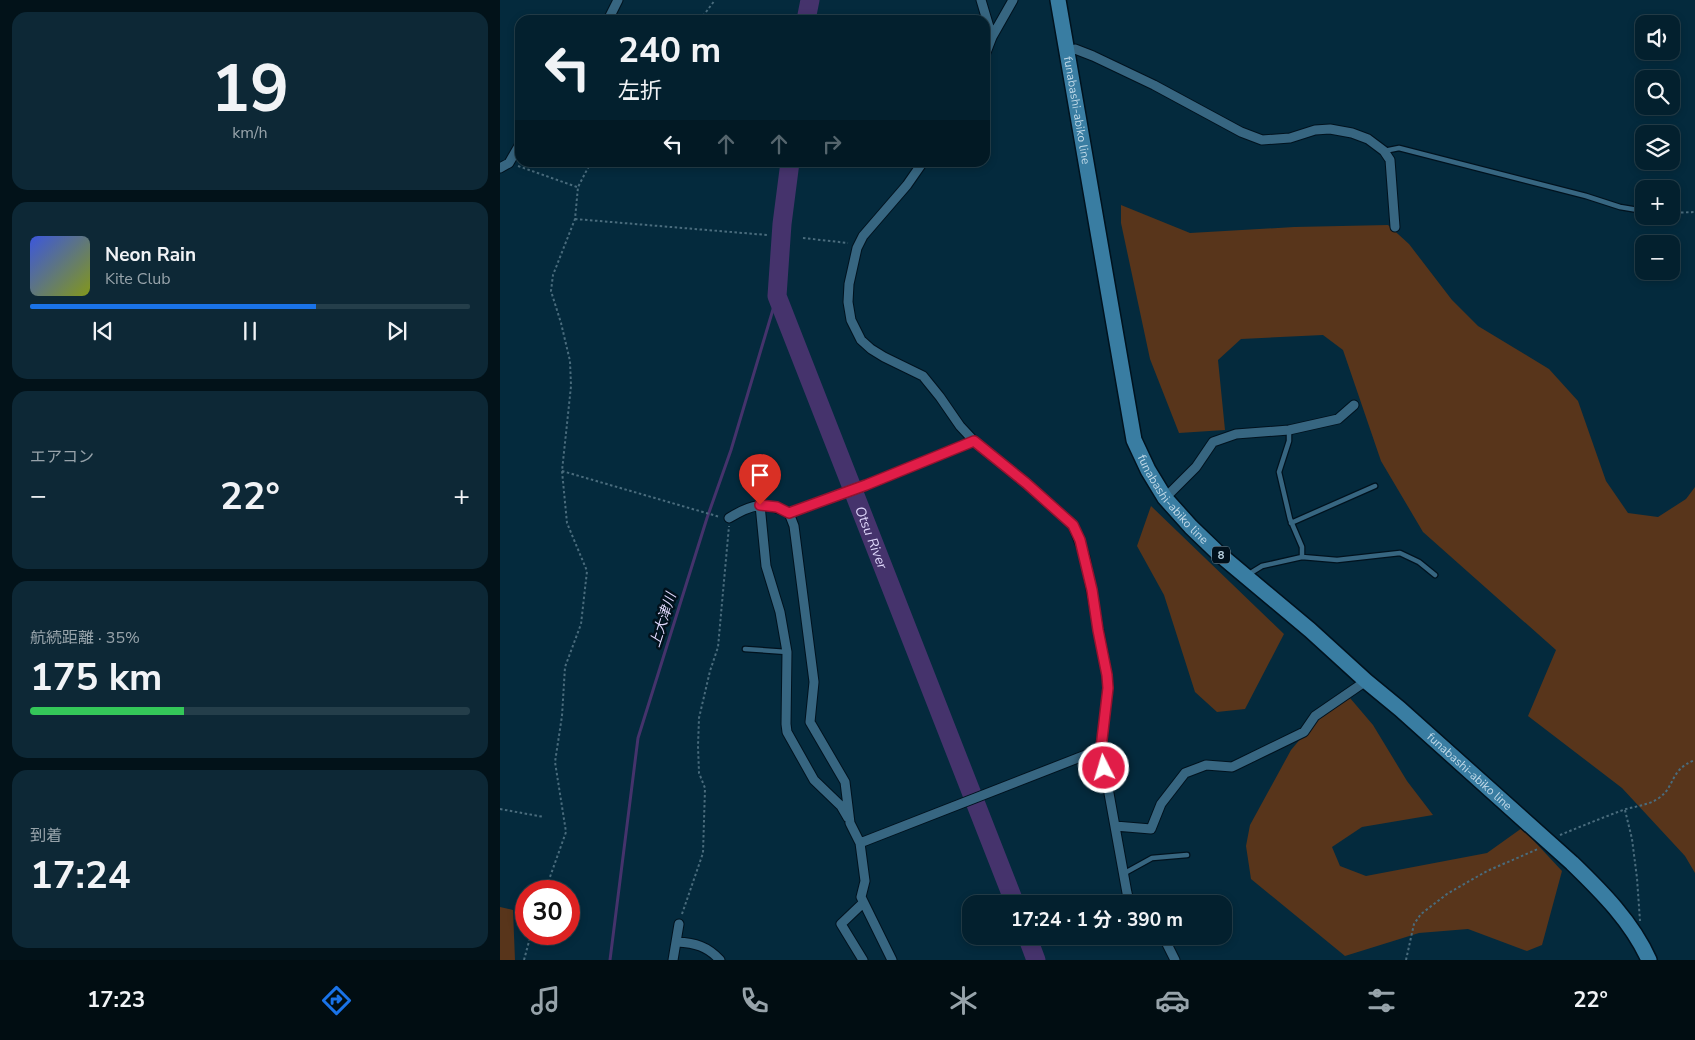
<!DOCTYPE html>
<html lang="ja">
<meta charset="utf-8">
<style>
body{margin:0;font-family:"Nunito Sans","Noto Sans JP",sans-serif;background:#0d2836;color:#f1f3f6;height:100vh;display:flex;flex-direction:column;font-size:19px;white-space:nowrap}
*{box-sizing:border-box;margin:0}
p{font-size:16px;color:#97a3aa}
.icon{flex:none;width:28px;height:28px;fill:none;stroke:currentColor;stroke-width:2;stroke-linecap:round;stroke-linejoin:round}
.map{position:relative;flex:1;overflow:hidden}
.panel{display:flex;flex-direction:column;gap:12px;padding:12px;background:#021219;width:500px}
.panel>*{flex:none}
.top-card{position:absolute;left:15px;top:15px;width:475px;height:152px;border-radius:15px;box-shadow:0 2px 8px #0003,0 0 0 1px #243e4a;background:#03202e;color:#f1f3f6;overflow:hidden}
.fabs{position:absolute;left:1135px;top:15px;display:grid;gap:10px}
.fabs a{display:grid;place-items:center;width:45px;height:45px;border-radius:10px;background:#03202e;box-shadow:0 2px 8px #0003,0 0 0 1px #243e4a;font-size:25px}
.speed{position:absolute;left:15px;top:880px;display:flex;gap:10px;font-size:25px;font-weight:700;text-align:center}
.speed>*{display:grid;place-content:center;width:65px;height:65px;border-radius:50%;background:#03202e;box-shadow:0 2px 8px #0003,0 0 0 1px #243e4a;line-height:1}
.speed .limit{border:8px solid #d22;background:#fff;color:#111}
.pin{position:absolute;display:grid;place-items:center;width:42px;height:42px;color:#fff;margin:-51px -21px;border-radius:50% 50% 50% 0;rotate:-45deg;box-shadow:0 0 5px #0007}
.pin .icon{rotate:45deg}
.me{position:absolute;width:55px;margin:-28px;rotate:355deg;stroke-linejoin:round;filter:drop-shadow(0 0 4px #0008)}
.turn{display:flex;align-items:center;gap:18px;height:105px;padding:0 20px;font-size:22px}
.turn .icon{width:65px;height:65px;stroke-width:2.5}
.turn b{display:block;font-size:35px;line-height:42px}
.lanes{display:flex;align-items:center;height:48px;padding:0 20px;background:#0003;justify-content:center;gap:25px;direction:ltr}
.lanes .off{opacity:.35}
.big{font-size:38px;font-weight:700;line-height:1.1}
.panel .card{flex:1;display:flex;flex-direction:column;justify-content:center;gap:8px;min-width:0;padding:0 18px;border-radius:15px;background:#0d2836}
.panel .dial{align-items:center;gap:0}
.dial b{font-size:65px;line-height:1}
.song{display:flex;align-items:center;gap:15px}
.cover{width:60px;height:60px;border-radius:8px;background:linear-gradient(135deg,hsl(230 70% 55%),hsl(70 70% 35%))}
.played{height:5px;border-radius:2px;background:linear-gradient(90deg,#1a73e8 65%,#243e4a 65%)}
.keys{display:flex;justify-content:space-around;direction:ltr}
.heat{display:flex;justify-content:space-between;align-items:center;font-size:28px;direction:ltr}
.charge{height:8px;border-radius:4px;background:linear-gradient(90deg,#34c759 35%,#243e4a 0)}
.trip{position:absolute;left:462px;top:895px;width:270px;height:50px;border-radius:15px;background:#03202e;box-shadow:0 2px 8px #0003,0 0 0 1px #243e4a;font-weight:700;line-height:50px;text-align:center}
.dock{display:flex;height:80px;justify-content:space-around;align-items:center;background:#010d12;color:#97a3aa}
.dock .icon{width:35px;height:35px}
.dock .current{color:#1a73e8}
.dock b{font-size:22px;color:#f1f3f6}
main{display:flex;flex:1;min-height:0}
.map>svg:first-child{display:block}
.green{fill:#58351b}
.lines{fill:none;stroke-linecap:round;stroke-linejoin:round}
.stream{stroke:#45336c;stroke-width:3}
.river{stroke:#45336c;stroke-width:19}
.service-casing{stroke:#00121e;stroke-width:7}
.minor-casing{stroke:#00121e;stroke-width:11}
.primary-casing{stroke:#00121e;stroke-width:18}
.path{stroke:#4a6c7d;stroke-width:2;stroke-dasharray:2.5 2.5;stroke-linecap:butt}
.service{stroke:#376681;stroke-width:4.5}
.minor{stroke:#376681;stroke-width:9}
.primary{stroke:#397da2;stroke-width:15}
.route-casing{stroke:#92132f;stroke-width:12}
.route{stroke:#e11d48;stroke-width:9}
.labels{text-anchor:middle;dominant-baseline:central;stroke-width:5;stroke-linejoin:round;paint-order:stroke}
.shield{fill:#01111c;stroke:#879dab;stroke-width:1}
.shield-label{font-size:11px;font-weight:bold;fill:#c0d9e8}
.street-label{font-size:12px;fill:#c0d9e8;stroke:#01111c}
.water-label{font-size:14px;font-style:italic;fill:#dfd7fb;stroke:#01111c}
</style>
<main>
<section class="panel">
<div class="card dial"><b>19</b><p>km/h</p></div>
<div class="card">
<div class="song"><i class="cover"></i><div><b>Neon Rain</b><p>Kite Club</p></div></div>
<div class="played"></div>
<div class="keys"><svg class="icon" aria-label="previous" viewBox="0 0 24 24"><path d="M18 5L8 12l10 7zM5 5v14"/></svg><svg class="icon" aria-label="pause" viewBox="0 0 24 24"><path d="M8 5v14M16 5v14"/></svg><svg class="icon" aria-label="next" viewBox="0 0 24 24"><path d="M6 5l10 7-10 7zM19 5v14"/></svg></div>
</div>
<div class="card"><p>エアコン</p>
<div class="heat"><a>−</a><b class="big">22°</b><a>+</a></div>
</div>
<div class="card"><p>航続距離 · 35%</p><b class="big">175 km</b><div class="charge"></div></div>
<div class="card"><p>到着</p><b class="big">17:24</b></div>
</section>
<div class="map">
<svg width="1195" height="960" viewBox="0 0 1195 960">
<rect width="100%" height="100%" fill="#042a3d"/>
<!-- green -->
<path class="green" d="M621,205L690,233L794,227L888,225L909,244L952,300L978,326L1049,369L1078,401L1106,481L1128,513L1158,517L1186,499L1195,487V873L1185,856L1122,788L1028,716L1056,650L923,532L881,461L843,350L823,335L741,339L718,360L725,430L679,433L650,359L621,223Z
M651,506L784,634L745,709L717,712L695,692L664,595L637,546Z
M850,698L873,725L907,781L933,815L862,827L832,847L840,866L866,876L987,853L1022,828L1062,871L1042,945L1027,951L968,929L919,933L845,956L751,879L746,846L750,825L791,750L818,718Z
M0,907L13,910L15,960H0Z"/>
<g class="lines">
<!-- stream -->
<path class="stream" d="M110,960L138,738L207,518L231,450L277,296"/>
<!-- river -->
<g class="river">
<path d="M306,20L310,0"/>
<path id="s1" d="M290,162L282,224L277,296L515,904"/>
<path d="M527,936L536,960"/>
</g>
<defs>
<path id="service" d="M884,151L899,148L1086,196L1120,207L1144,211
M789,430V441L779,472L790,519L802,547V557
M791,523L875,486
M749,574L762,566L802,557L837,560L900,553L919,562L935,575
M245,649L287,652
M623,874L652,858L687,855"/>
<path id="minor" d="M481,0L492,37
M108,20L118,0
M567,51L575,49L593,56L654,85L741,132L762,140L790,138L815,130L830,129L852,133L868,139L884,151L890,160L895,227
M485,55L492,37L513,0
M423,162L407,185L363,236L357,248L349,284L348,302L351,320L361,340L371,349L384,357L423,376L440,397L460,426L474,441L526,483L573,525L585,557L607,675L608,688L601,749L627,893L630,904
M0,168L9,163L20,144
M665,498L696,467L713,442L736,434L789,430L838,419L854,405
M260,505L266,566L280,612L287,652L286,724L287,732L314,780L341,806L348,818
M289,513L366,485L474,441
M229,518C252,504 263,501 289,513L294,526L314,682L310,722L345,782L350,823L360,843L365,881L361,897L392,960
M615,826L651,829L661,804L685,773L706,765L732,767L804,732L815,716L866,681
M360,843L601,749
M661,936L667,944L675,960
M177,942C195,943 207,946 220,960
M173,960L179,924
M363,960L341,924L363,903"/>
<g id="primary">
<path id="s2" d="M558,0L634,440L648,470L665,498L691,527L718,553L810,630L866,681L900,709L1072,863C1102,892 1132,922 1149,960"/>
</g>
</defs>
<!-- service casing -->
<use href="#service" class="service-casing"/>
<!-- minor casing -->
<use href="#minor" class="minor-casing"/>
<!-- primary casing -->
<use href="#primary" class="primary-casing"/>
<!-- path -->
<path class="path" d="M200,20L215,0
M18,166L77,187
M1171,213L1195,212
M75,219L267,235
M303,238L348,243
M62,471L220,517
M0,809L44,817
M1125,810L1132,839L1137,878L1140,921
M1060,835C1082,826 1104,817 1126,809C1137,806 1149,805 1159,798C1176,786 1169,770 1195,760
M45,891L66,832L55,762L62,716L65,667L81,624L87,571L67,523L62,471L71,386L70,361L61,323L51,291L53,275L75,219L78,187L91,162
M182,914L203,853L205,788L199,773L198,746L199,718L210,671L218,647L229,526
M24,960L31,934
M906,960L914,924L921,914L947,894L987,871L1038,849"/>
<!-- service -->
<use href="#service" class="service"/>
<!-- minor -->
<use href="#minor" class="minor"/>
<!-- primary -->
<use href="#primary" class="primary"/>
</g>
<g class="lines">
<defs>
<path id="route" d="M260,505L277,507L289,513L366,485L474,441L526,483L573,525L580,540L592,590L598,630L607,675L608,688L601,748L604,768"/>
</defs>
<!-- route casing -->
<use href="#route" class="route-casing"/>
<!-- route -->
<use href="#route" class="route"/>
</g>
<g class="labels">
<!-- shield labels -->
<rect class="shield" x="712" y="546.5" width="18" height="17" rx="4"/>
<g class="shield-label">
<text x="721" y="555">8</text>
</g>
<!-- street labels -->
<g class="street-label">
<text stroke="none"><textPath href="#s2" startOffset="112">funabashi-abiko line</textPath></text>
<text stroke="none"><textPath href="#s2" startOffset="518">funabashi-abiko line</textPath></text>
<text stroke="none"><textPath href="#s2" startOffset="922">funabashi-abiko line</textPath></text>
</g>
<!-- water labels -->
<g class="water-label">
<text stroke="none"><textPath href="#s1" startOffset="394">Otsu River</textPath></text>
<text transform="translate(163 620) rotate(-72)">上大津川</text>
</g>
</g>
</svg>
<div class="fabs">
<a><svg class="icon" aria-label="sound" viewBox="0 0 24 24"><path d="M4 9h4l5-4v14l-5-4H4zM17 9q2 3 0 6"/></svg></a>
<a><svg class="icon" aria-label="search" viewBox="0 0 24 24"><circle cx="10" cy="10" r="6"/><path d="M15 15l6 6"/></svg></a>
<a><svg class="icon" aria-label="layers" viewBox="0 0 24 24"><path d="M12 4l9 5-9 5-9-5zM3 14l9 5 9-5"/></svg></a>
<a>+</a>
<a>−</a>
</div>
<div class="speed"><div class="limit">30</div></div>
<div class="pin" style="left:260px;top:505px;background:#d93025"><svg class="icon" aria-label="arrive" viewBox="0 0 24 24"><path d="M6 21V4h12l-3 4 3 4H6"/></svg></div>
<svg class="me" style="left:604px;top:768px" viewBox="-20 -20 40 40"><circle r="17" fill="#e11d48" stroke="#fff" stroke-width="3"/><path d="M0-11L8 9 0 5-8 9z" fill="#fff"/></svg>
<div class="trip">17:24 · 1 分 · 390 m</div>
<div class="top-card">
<div class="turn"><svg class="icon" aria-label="left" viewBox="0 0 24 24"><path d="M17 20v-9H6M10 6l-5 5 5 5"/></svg><div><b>240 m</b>左折</div></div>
<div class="lanes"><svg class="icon" aria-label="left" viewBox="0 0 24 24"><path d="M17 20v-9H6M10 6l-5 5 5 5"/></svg><svg class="icon off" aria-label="ahead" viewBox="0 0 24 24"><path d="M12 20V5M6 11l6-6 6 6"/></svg><svg class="icon off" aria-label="ahead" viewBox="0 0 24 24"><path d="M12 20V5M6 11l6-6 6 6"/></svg><svg class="icon off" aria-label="right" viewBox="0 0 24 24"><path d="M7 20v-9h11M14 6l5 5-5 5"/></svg></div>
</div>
</div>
</main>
<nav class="dock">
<b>17:23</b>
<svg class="icon current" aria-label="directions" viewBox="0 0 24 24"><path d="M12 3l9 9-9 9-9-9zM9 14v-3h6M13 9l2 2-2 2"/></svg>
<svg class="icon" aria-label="music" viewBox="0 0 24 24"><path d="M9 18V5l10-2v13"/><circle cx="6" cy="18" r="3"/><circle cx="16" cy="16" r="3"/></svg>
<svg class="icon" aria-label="phone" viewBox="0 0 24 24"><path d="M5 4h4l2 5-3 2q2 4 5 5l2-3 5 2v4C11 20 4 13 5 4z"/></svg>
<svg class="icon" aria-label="climate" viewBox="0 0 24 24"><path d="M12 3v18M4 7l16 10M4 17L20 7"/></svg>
<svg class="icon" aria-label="car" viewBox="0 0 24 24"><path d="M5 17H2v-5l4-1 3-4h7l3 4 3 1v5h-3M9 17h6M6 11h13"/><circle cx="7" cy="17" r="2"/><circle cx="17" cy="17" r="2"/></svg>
<svg class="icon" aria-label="filters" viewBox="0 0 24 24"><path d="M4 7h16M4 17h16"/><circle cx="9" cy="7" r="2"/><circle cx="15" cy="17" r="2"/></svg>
<b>22°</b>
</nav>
